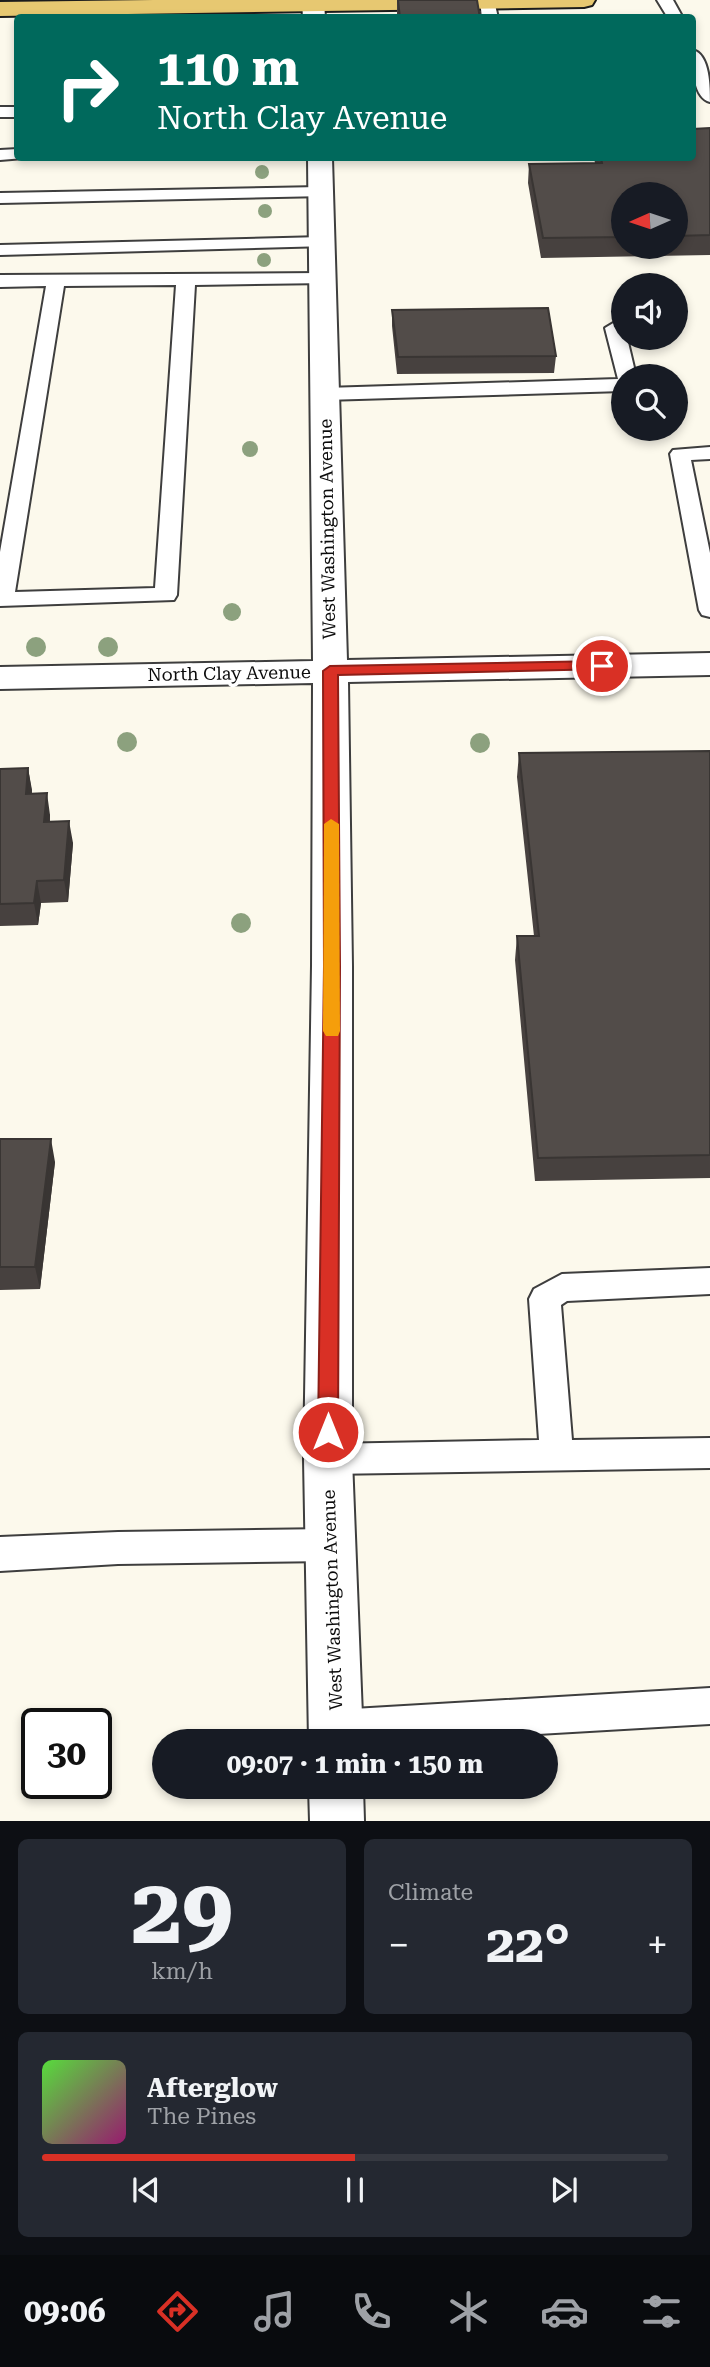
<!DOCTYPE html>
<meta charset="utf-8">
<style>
body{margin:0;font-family:"Roboto Serif",serif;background:#242831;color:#f1f3f6;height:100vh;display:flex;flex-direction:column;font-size:26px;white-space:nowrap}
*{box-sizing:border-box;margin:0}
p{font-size:23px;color:#9ea1a6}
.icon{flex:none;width:38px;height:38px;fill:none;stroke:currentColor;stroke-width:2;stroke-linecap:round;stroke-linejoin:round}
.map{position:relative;height:1821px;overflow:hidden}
.drawer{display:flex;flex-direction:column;gap:18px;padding:18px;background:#0d0f14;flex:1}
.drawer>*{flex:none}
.top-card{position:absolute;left:14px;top:14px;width:682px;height:147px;border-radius:7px;box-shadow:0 4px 10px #0003;background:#00695c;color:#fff;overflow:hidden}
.needle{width:46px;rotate:267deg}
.controls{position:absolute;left:611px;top:182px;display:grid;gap:14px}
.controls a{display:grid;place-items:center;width:77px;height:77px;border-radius:50%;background:#171b24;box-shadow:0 4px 10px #0003;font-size:35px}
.speed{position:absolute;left:21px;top:1708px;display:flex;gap:14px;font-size:35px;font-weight:700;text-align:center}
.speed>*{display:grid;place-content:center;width:91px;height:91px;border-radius:50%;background:#171b24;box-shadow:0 4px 10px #0003;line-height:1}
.speed .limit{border:4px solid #111;border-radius:10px;background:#fff;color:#111}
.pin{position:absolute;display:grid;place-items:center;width:60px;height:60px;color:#fff;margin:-30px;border:4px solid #fff;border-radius:50%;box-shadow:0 2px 7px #0007}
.me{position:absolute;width:77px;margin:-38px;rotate:0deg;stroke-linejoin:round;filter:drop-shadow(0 0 5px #0008)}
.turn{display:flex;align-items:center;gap:24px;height:147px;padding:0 28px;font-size:32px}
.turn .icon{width:91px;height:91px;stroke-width:2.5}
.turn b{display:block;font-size:49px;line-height:60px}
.big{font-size:52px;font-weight:700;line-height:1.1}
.drawer .tile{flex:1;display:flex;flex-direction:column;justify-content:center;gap:10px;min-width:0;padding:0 24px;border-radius:10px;background:#242831}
.drawer .dial{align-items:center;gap:0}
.dial b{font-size:91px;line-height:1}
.song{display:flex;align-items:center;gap:21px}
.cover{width:84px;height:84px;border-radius:10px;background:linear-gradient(135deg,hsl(110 70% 55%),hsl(320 70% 35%))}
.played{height:7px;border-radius:4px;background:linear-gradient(90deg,#d93025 50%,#363941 50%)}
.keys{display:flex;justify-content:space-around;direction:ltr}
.heat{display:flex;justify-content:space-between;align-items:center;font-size:38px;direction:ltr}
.drawer .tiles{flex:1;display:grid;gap:18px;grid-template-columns:1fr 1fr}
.tile:last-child{grid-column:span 2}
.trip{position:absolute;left:152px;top:1729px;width:406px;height:70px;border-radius:35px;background:#171b24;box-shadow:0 4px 10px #0003;font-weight:700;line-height:70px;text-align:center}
.dock{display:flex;height:112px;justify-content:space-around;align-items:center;background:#090b0e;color:#9ea1a6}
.dock .icon{width:49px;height:49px}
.dock .on{color:#d93025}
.dock b{font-size:32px;color:#f1f3f6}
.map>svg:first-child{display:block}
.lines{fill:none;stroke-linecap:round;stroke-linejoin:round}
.lane-casing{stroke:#3e3e3e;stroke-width:4}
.street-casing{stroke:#3e3e3e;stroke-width:4}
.primary-casing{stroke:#1c1c1c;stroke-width:4}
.lane{fill:#fff;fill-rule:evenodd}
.street{fill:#fff;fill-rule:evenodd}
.primary{fill:#e7c871;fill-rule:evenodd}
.tree{fill:#8ca17e}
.wall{fill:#47413f;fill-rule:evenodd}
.shaded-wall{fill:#393533}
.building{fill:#524c49;stroke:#393533;stroke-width:2}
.route{fill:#d93025;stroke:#8d1f18;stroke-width:2}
.slow{fill:#f59e0b}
.labels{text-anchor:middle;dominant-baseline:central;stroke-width:7;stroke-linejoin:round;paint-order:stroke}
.street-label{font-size:18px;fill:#0b0b0b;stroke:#fff}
</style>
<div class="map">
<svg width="710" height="1821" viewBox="0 0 710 1821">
<rect width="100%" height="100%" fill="#fcf9ec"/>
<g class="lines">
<defs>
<path id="lane" d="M480,0H494L498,18H482Z
M657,0H673L683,18H668Z
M693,50C710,55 710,87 710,102C692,97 693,65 693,50Z
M0,107H18V117H0Z
M18,149V158H24L0,160V150Z
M320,187L326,188L329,192L326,196L0,203V193Z
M322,237L328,238L331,242L328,246L0,255V245Z
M322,273L329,275L331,279L329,283L195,285L177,595L174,600L0,606V552L46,286L0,287V275ZM176,285L155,588L15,592L64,286Z
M615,322L623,326V338H627L636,376H623V391L325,400L318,398L315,394L318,390L325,388L618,379L605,328Z
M710,447V459L691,460L710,553V617L702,615L699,610L670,454L673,450Z
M710,1268V1294L567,1301L561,1305L572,1440L710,1438V1468L328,1474L316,1470L311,1459L316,1448L328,1444L539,1440L529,1299L534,1289L562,1274Z
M330,1529L342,1533L347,1545L342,1557L330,1561L118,1564L0,1571V1537L118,1532Z
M710,1688V1724L419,1741H324L318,1728L323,1715L336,1710Z"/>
<path id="street" d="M302,0H324L325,18H303Z
M308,158H332L347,660L710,653V675L348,682L352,966V1459L363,1741H309L304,1459L312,966L313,683L0,689V667L313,661Z
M309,1787H363L364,1821H310Z"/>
<path id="primary" d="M153,0H595L592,5L584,7L0,16V2Z"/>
</defs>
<!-- lane casing -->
<use href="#lane" class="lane-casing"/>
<!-- street casing -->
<use href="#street" class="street-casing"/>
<!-- primary casing -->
<use href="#primary" class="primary-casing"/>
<!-- lane -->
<use href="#lane" class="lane"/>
<!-- street -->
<use href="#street" class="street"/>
<!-- primary -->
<use href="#primary" class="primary"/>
</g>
<!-- trees -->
<g class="tree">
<circle cx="262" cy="172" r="7"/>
<circle cx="265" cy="211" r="7"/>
<circle cx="264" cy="260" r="7"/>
<circle cx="250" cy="449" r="8"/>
<circle cx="232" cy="612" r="9"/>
<circle cx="36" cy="647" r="10"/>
<circle cx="108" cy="647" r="10"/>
<circle cx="127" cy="742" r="10"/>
<circle cx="480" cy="743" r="10"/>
<circle cx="241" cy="923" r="10"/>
</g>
<!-- wall -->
<path class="wall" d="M397,0H477L480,18H397Z
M710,128V255L541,258L528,183L529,164L595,163L594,158H693ZM623,194H676V247H623Z
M392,310L556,356L554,373L397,374L392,326Z
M710,751V1178L535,1181L515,960L517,936H534L517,777L519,753Z
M28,768L32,793L50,815V821L73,843L68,902L41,903L38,925L0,926V769Z
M0,1139L55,1162L40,1289L0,1290Z"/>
<!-- shaded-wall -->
<path class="shaded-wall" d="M28,768L32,790L30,816L26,794Z
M47,793L50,815L48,844L44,822Z
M69,821L73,843L68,902L64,880Z
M37,881L41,903L38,925L34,903Z
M51,1139L55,1162L40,1289L35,1267Z"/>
<!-- building -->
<path class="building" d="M398,0H477L480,18H400Z
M710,128V235L676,236V194H623V237L543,238L529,164L602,163L601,158H693V129Z
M548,308L556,356L398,357L392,310Z
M710,751V1155L538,1158L517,936H539L519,753Z
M28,768L26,794L47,793L44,822L69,821L64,880L37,881L34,903L0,904V769Z
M0,1139H51L35,1267H0Z"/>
<!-- route -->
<path class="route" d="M602,661L607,662V669L338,675L340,966L338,1432L335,1438L328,1441L321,1438L318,1432L324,966L323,671L330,666Z"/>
<!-- slow -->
<path class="slow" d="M331,819L339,824L340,1031L338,1036H326L323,1031L324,824Z"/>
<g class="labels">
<!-- street labels -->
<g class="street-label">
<text transform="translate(327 529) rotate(-91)">West Washington Avenue</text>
<text transform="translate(229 673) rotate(-1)">North Clay Avenue</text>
<text transform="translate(332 1600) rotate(-92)">West Washington Avenue</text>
</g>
</g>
</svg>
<div class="controls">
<a><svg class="needle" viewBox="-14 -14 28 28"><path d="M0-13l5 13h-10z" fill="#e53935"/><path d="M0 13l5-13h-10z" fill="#9ea1a6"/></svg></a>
<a><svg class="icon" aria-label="sound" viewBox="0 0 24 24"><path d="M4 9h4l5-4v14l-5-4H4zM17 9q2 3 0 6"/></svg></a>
<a><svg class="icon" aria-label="search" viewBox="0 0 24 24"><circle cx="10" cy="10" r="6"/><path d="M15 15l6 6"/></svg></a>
</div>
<div class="speed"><div class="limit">30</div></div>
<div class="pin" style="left:602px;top:666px;background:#d93025"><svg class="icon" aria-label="arrive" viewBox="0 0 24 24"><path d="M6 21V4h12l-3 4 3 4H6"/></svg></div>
<svg class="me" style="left:328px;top:1432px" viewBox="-20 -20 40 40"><circle r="17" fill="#d93025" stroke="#fff" stroke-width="3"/><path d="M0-11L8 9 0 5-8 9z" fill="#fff"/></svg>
<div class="trip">09:07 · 1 min · 150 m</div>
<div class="top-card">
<div class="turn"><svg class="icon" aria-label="right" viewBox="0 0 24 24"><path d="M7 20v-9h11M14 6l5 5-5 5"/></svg><div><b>110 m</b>North Clay Avenue</div></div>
</div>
</div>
<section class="drawer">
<div class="tiles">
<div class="tile dial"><b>29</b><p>km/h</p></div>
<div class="tile"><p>Climate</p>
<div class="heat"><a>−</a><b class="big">22°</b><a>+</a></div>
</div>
<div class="tile">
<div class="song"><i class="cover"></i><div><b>Afterglow</b><p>The Pines</p></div></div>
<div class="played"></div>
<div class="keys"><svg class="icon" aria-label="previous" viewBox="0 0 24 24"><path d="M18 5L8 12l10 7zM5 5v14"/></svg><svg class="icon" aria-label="pause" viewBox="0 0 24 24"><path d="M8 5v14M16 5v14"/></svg><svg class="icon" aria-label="next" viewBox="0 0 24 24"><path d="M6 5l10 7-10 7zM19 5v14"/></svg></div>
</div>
</div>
</section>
<nav class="dock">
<b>09:06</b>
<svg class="icon on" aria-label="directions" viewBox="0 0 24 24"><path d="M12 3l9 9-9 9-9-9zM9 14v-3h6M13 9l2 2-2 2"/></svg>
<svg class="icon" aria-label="music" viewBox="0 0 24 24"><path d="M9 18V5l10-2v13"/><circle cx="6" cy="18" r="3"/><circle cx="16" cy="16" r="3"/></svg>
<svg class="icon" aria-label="phone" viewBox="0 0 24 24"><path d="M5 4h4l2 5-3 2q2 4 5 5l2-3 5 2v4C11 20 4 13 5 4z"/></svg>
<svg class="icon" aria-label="climate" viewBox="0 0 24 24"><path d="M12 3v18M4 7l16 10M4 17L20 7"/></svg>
<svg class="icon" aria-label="car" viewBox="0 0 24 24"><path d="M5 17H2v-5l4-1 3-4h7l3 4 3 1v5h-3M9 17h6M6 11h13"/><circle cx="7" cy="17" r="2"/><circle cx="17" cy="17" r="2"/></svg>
<svg class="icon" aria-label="filters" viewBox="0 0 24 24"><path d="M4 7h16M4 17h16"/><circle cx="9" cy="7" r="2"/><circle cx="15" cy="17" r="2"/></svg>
</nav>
